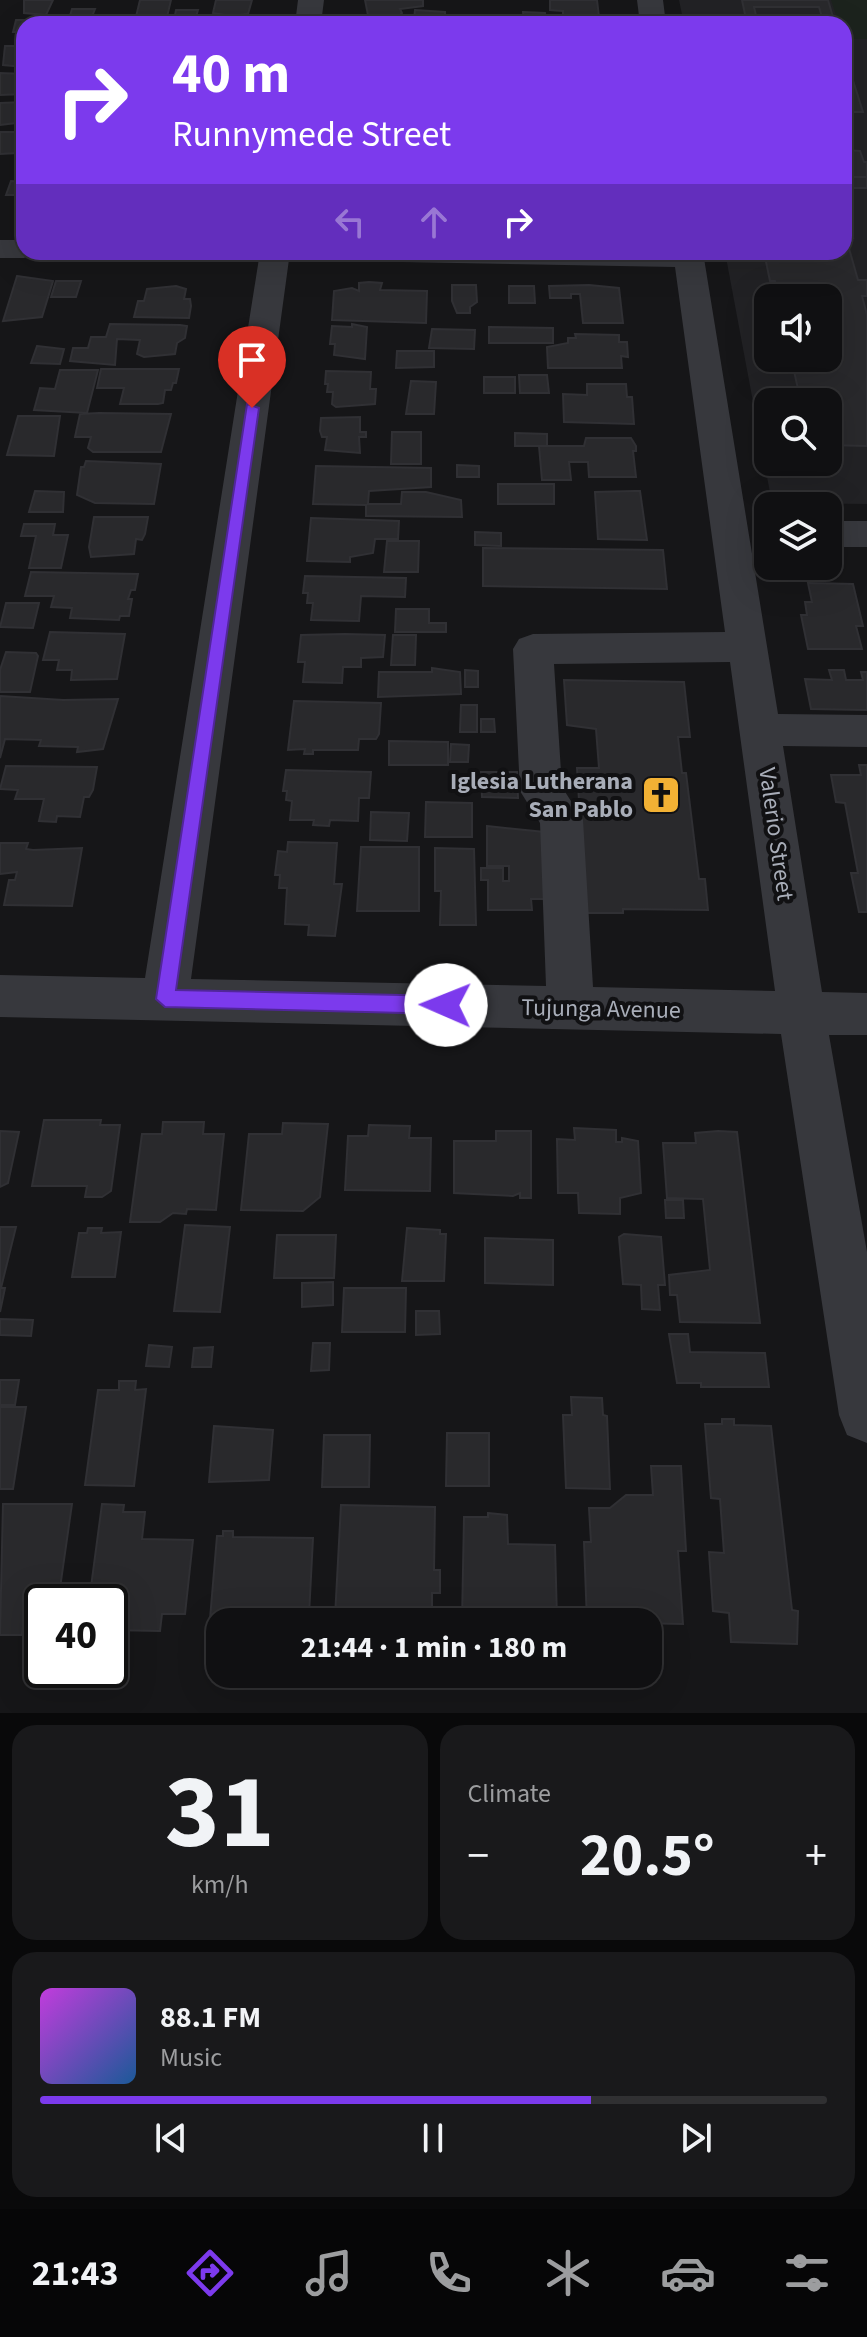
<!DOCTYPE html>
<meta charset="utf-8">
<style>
body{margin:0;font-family:"Source Sans 3",sans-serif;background:#19191b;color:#f1f3f6;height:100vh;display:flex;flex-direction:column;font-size:30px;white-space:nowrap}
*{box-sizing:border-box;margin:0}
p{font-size:26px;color:#9c9d9f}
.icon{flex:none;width:44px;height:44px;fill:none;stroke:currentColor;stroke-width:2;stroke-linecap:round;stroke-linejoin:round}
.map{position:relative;height:1713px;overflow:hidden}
.panel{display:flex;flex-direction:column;gap:12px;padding:12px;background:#09090a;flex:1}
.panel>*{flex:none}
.hud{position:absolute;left:16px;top:16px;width:836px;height:244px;border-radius:24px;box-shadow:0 8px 32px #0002,0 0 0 2px #303032;background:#7c3aed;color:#fff;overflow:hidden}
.controls{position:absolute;left:754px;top:284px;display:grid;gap:16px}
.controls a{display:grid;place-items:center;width:88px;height:88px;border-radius:16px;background:#101012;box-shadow:0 8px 32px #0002,0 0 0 2px #303032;font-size:40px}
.speed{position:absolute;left:24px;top:1584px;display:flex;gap:16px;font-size:40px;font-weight:700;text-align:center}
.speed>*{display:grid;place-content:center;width:104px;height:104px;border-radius:50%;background:#101012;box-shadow:0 8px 32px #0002,0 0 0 2px #303032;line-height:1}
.speed .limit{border:4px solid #111;border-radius:12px;background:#fff;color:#111}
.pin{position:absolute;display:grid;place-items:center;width:68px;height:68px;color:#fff;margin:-82px -34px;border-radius:50% 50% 50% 0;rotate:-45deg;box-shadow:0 0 8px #0007}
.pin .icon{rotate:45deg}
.me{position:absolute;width:88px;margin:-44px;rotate:271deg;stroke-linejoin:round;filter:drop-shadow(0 0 6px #0008)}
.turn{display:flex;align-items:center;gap:28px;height:168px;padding:0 24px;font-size:36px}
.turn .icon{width:104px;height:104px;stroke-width:2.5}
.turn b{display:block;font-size:56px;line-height:68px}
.lanes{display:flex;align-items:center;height:76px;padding:0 24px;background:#0003;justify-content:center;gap:40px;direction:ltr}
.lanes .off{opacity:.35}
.big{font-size:60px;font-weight:700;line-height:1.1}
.panel .card{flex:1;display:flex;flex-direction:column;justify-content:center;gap:12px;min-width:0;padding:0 28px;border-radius:24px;background:#19191b}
.panel .dial{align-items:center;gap:0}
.dial b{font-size:104px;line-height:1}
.song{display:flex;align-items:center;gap:24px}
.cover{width:96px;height:96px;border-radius:12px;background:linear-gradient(135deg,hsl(290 70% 55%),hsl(210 70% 35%))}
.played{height:8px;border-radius:4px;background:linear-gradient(90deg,#7c3aed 70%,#303032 70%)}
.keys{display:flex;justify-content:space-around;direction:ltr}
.heat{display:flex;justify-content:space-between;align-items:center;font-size:44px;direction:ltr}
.panel .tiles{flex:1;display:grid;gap:12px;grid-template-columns:1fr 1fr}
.card:last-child{grid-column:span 2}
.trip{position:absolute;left:206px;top:1608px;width:456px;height:80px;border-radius:24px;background:#101012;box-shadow:0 8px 32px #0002,0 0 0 2px #303032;font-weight:700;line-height:80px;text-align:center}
.tabs{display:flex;height:128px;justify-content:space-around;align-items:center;background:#060607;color:#9c9d9f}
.tabs .icon{width:56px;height:56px}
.tabs .on{color:#7c3aed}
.tabs b{font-size:36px;color:#f1f3f6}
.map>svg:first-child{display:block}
.built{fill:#222225;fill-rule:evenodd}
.green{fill:#1c231d}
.building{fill:#29292c;stroke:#303034;stroke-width:2}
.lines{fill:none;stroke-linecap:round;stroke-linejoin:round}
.minor{fill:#37383d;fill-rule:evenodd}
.route{fill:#7c3aed;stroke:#51269a;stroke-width:2}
.labels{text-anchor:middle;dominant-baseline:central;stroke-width:8;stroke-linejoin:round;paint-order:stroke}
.poi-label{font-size:24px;font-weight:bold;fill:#a8adb8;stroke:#111113;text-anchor:end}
.street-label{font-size:24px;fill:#a8adb8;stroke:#111113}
</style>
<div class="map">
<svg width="867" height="1713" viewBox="0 0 867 1713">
<rect width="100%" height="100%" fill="#161618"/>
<!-- built -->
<path class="built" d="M679,0H867V504L786,503L771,498L725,252H844V24H684ZM768,298H828V358H768ZM768,402H828V462H768Z"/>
<!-- green -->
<path class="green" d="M831,0H867V39H844V24H839Z"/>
<!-- building -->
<path class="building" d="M24,0H53L46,15L24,13Z
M140,0H171L166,21H135Z
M216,0H252L248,14L231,16L213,13Z
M365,0H423V6L400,9L402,13L397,18L381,17L368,15Z
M550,0H597L599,17L563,19V11L550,10Z
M742,0H828L835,24H824L819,7H754L758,24H747Z
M72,9H95L91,19H69Z
M176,10H198L195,20H174Z
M415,10L445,12V21H414Z
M523,12L545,13L546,23H524Z
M713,18L746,19L747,24H714Z
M789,19H823L824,24H791Z
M16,20H60L59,24H24V40H18V32H13Z
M5,46H24V67L3,65Z
M844,52L863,112H844V105H848L844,91Z
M0,73L24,74V94L0,95Z
M24,102V122L0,125V103Z
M0,132H24L18,153L0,154Z
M844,150L860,151L864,162H867V177H844Z
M844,177H867V188H844Z
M11,181L24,182V195H6Z
M844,224H849L853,238H846L858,280H867V296H862L867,315V446L828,445V402H801L791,358H828V298H779L775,281H770L764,252H844Z
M17,276L53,281L42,317L3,321Z
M56,281H81L76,297H51Z
M369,282L382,283L380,290L427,291L426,323L332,320L334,291L352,288L359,291V283Z
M452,285H476L477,302L470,307V313H457L452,301Z
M589,285L619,288L623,323H583L580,294H571V298H550L549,286Z
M176,286L186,289L184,299H190L191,306L189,318L134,317L138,301H144L147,289Z
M509,286H534L535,303H509Z
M110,324L180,325L187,326L185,338L177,343L175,354L144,357L137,354L140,340L117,339L115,365L70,361L73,348H88L91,337H106Z
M352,324L367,327L365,359L334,355L335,344H330L332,326L352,327Z
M489,327L553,328V343H489Z
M432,329L475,330L474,349L429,348Z
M575,334L619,335V342H627L628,357L621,356L622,368H548L547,347L568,343V338H576Z
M37,346L64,349L60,364L31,363Z
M397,351H434V367L396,368Z
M101,369H179L176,383H173L171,390H165L163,403L158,404H120L124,388H97Z
M60,370H98L87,413L34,410L40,388L55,389Z
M326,371L371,372L370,389H376L375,404L336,407L332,404L333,392H327L328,384H325Z
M519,375H547L549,393H520Z
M484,377H515V393H484Z
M411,381L436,382L434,414H406Z
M587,384H626L627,397H632L634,424L564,422L563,394L587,395Z
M80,414L99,413L171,414L161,452H93L88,448L91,437H75Z
M18,416H60L54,456L7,455Z
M360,417V432H366V437H359L360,453L325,450L327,437H322L320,431L321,418Z
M392,432H421V464H391Z
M515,433L547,434V446H515Z
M586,438H631L636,446V451H633L636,477H589L588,462H569L571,480H542L539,446H584Z
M86,461L161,464L154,504L95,503L77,495L81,467H84Z
M457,465L479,466V477H457Z
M316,466L431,468V487L369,491L368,504H401L402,492H426L461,500L462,517L366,516V505L313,504Z
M498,484H554V504H498Z
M35,491L64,492L63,512H29Z
M634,491H640L647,540L598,539L595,492Z
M94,517H148L145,534L142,540L136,539L134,554L91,557L89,547Z
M311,518L399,521L398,539H375L373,553L350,557V562L307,561Z
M24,524H55L53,535H68L61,568H29L36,536H21Z
M475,532L501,533V546L475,545Z
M387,541H419L418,572H384Z
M483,548L663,550L667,589L483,586Z
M31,572L138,574L135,590H131L128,599H132L129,616H120L119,620L70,618L72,608L51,607L54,596H25Z
M305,576L406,578L405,597L361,596L359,621L311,620L313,603H307L308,593H303Z
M808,583L853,584L863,626H856L862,649H808L801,615H807L805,602H812Z
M6,603H39L33,628L0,627Z
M396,609H429V623H446V632H395Z
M50,632L125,634L117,679L71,680L72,670H57L59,660H43Z
M345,634L385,635L383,657L361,658V667H343L342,683L303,682L305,662H298L301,635Z
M393,635H416L415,665H391Z
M6,652L36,653L38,656L30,692H0V670Z
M432,668L460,672L461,694L378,697L379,672H432Z
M465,670L478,671V687H465Z
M829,670H844L846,680H863L861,672H867V710L811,709L805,679L832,680Z
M564,680L684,682L690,737H678L682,773H686L699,879H705L708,910L623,909V913H586L577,768H599L596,729L567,725Z
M0,696L63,700L118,699L103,749L77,752L78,747L39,746L41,740L5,739L0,758Z
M294,701L381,703L379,734L376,739H359L358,750H313V754H304L305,749L288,750Z
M461,705H477V732H460Z
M481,719H494L495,732H481Z
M389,741L448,742V765H389Z
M451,744L469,745L468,762H450Z
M859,765H867V912H859L851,873H858L845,803L836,802L831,775H861Z
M6,766L97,767L93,790L89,797H84L80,817L57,816L56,822L39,821L44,799H15L18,790L0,789Z
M286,770L371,772L369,798H359L358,821L330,820L329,826L313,825L314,820H290L292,801L286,800L287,791H283Z
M481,772H517L518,798L482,797Z
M426,802L472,803V837H425Z
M371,812L409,813L407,841L370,840Z
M487,826L554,833L556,899H531L532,910H488V880H481V868H503V881H509V866H487Z
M288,842L337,843L334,884H342L335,936L308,935L309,925L285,924L287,888H279L280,875H275L278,851L287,852Z
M0,843H28L26,849L33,850L82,848L72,906L4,905L9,880H15L17,872L0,874Z
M361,847H419V911H357Z
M435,848L474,849L476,925H440L441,891H435Z
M44,1120H101L100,1125H120L111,1191L102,1197H85L87,1186H32Z
M163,1122H204L203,1134H224L216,1210L187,1209L186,1214L173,1213L160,1222H130L142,1134H162Z
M283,1123L328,1124L320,1197L303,1211L241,1210L249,1134H282Z
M369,1125L410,1126L409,1138H431L430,1191L345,1190L348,1136H368Z
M574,1128L616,1130V1142H622V1138L638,1141L641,1193L620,1198V1214L579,1213L578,1193H558L557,1139L575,1140Z
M0,1131L19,1132L8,1183L0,1187Z
M496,1131H531V1198H520V1193L513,1196L454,1193V1141H496Z
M718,1131L737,1132L760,1323L680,1322L677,1295H670L669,1275L710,1270L703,1199L667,1198L663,1143H696L695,1133Z
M665,1200H683L684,1218H666Z
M185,1225L230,1227L220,1312L174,1311Z
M0,1227H16L1,1288H5L0,1312Z
M88,1228H102L101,1233L121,1232L115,1277H72L79,1233H87Z
M407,1228L440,1230V1234H446L444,1281H402Z
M624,1234L661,1237L665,1285H658L660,1310L642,1309L641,1285L623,1284L619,1237Z
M277,1235H336L334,1278H274Z
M485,1238L553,1240V1285L485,1283Z
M333,1282V1305L302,1307V1283Z
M344,1288H406L405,1332H342Z
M416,1311H439L440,1334L416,1335Z
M0,1319L33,1320L31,1336L0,1335Z
M669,1334H688L690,1352L765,1353L769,1387H701V1383H677Z
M313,1343H330L329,1370L311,1371Z
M149,1345L172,1347L169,1367L146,1366Z
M213,1347L211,1367H192L194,1348Z
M0,1380H19L15,1405H0Z
M119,1381H136L135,1390L146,1389L134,1486L85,1485L98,1390H119Z
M571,1397L602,1398L603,1415L607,1416L610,1489L566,1488L563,1415H572Z
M0,1407H26L13,1489H0Z
M722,1419H734V1425L771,1426L792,1610L798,1611L797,1644L731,1642L729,1613L713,1611L709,1552L724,1553L720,1499L711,1498L705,1424H722Z
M214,1426L273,1430L269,1480L209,1482Z
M447,1433H489V1486H446Z
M324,1435H370L369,1487H322Z
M651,1466H681L686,1551H678L683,1624L587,1622L584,1542H591L589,1508H610L626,1495H653Z
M3,1504H72L58,1602H42V1618H24L22,1635H0Z
M102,1504L124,1505L123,1512H145L142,1539L193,1540L185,1614H162L160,1631L110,1630V1602H89Z
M341,1505L435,1507L434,1570H440V1593H432V1619L362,1622V1617H335Z
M488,1513L507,1515L508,1544L555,1545L557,1619L505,1618V1622H462L464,1517H488Z
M223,1531H233V1537L313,1538L309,1615L266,1614V1622H220V1631H209L217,1536H223Z"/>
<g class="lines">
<!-- minor -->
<path class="minor" d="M298,0H324L321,24H295Z
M637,0H663L666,24H640Z
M0,240H24V252H37L24,258H0Z
M260,252H290L191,979L546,986L540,823L520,791L513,649L519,639L533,634L725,632L675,267L348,261L337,258L333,252H703L778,714L867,715V747L783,746L822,992L867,993V1035H829L867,1252V1443L847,1435L839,1415L781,1034L0,1017V975L145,978ZM730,662L775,991L593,987L583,820L562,787L554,664Z
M828,521H867V547H828Z"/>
</g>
<!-- route -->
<path class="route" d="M247,404L259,408L176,990L446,996L456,1005L446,1014L165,1007L156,999Z"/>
<!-- icons -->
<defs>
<symbol id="church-square" viewBox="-11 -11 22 22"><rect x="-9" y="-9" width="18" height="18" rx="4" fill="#f2b134" stroke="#111113"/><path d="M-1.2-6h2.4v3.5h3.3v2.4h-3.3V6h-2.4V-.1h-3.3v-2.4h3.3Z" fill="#111"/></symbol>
</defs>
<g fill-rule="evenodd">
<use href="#church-square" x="639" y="773" width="44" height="44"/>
</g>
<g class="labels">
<!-- poi labels -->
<g class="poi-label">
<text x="633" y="781">Iglesia Lutherana<tspan x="633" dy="28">San Pablo</tspan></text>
</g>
<!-- street labels -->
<g class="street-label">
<text transform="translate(776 834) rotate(82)">Valerio Street</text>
<text transform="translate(601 1009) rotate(1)">Tujunga Avenue</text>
</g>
</g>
</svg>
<div class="controls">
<a><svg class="icon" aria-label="sound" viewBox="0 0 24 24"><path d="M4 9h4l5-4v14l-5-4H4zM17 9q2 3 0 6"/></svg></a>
<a><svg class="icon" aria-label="search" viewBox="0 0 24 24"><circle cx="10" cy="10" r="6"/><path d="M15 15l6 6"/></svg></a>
<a><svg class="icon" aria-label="layers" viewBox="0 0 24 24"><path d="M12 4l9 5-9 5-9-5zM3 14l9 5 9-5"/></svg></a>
</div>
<div class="speed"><div class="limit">40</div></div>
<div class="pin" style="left:252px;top:408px;background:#d93025"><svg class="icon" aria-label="arrive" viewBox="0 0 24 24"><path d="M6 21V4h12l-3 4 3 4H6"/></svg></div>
<svg class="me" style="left:446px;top:1005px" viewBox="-20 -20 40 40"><circle r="19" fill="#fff"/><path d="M0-13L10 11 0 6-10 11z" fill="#7c3aed"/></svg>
<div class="trip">21:44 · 1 min · 180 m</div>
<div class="hud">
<div class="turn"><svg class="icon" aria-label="right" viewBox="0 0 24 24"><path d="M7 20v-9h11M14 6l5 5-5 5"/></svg><div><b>40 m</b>Runnymede Street</div></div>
<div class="lanes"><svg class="icon off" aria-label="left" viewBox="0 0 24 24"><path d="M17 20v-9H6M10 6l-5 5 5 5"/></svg><svg class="icon off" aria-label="ahead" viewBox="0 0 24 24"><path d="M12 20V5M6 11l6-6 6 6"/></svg><svg class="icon" aria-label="right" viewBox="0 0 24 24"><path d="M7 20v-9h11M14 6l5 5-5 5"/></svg></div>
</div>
</div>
<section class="panel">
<div class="tiles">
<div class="card dial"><b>31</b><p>km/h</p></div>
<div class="card"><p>Climate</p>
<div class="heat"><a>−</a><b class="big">20.5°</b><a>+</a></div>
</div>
<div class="card">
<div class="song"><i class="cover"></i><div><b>88.1 FM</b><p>Music</p></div></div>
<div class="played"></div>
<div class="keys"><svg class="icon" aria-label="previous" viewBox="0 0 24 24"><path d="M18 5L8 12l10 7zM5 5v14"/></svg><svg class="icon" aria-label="pause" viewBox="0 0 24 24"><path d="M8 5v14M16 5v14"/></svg><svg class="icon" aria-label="next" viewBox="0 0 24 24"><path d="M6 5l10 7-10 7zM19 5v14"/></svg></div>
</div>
</div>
</section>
<nav class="tabs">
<b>21:43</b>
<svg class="icon on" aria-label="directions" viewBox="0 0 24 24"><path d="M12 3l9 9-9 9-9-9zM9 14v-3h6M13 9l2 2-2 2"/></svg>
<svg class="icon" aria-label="music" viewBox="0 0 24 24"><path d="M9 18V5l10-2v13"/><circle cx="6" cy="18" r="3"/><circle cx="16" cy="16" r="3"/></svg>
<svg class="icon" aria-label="phone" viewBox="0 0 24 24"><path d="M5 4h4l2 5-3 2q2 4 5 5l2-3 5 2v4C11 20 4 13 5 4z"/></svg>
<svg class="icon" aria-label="climate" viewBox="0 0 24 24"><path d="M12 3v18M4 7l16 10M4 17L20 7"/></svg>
<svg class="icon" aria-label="car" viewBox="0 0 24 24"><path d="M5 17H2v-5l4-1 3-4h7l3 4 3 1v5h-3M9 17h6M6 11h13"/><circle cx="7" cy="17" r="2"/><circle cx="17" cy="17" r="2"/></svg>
<svg class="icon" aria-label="filters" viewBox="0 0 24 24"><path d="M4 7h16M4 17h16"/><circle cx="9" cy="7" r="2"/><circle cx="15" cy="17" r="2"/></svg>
</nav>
